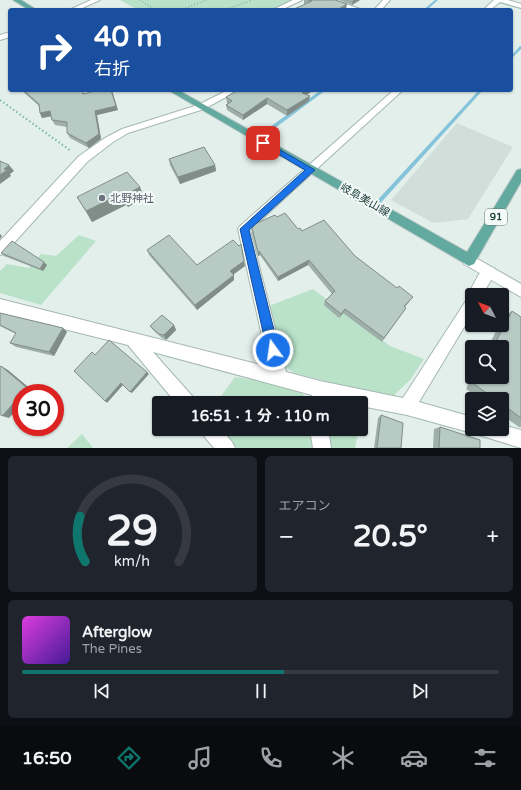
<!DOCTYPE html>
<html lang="ja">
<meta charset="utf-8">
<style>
body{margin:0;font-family:"Varela Round","Noto Sans JP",sans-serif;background:#20242c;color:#f1f3f6;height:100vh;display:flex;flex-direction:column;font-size:15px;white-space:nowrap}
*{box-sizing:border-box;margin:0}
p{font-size:13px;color:#9ea1a6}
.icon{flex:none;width:22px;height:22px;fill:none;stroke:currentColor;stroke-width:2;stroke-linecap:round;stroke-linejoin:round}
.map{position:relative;height:448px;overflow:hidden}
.sheet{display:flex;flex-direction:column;gap:8px;padding:8px;background:#0d0f14;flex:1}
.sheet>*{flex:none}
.top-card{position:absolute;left:8px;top:8px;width:505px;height:84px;border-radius:4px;box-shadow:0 1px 3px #0004;background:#1a4fa0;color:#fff;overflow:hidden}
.needle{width:26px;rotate:311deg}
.tools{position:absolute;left:465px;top:288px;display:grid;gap:8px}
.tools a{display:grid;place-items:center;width:44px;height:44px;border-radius:4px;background:#171b24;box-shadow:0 1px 3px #0004;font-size:20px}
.speed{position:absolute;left:12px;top:384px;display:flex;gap:8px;font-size:20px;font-weight:700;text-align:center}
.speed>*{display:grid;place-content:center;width:52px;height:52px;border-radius:50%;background:#171b24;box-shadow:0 1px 3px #0004;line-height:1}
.speed .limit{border:6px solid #d22;background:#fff;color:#111}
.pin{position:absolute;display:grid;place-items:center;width:34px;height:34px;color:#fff;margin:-17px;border-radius:8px;box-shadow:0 2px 6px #0006}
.me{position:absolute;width:44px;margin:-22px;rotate:346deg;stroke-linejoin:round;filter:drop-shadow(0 0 3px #0008)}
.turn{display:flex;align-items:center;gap:14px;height:84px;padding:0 20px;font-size:18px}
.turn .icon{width:52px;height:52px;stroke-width:2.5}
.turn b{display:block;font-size:28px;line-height:34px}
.big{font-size:30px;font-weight:700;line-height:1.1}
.sheet .card{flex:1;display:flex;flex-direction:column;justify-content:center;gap:6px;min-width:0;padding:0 14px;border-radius:6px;background:#20242c}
.sheet .dial{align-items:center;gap:0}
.dial svg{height:104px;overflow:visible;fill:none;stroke:#363941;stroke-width:7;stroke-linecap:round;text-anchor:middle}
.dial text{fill:#f1f3f6;stroke:none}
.song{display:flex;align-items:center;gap:12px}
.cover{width:48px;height:48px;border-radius:6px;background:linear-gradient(135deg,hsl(300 70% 55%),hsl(260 70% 35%))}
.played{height:4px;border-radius:2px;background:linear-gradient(90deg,#0f766e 55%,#363941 55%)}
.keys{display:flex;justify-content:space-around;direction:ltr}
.heat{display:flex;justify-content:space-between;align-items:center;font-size:22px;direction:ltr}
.sheet .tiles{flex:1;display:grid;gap:8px;grid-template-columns:1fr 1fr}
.card:last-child{grid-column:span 2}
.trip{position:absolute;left:152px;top:396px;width:216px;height:40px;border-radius:4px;background:#171b24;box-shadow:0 1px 3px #0004;font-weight:700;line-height:40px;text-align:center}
.tab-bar{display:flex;height:64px;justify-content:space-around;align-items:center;background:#090b0e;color:#9ea1a6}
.tab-bar .icon{width:28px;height:28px}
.tab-bar .current{color:#0f766e}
.tab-bar b{font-size:18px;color:#f1f3f6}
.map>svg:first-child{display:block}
.built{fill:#d1dfda}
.green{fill:#b9e2c9}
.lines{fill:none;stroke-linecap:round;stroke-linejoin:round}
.stream{fill:#85c3da;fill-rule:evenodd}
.minor-casing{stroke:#a5b8b3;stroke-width:2}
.tertiary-casing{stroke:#a5b8b3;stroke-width:2}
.primary-casing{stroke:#c1cac9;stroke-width:2}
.path-far1{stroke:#7fb6ab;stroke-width:1.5;stroke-dasharray:1 2;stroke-linecap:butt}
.path{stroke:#7fb6ab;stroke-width:2;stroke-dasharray:1.5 2.5;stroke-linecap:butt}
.minor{fill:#fff;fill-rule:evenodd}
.tertiary{fill:#fff;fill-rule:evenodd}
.primary{fill:#62a99f;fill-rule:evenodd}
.wall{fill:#9eaea9}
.shaded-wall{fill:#818d89}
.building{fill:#b8cac4;stroke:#818d89}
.route{fill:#1a73e8;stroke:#114b97}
.worship-dot{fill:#6b7280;stroke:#f4faf8;stroke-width:1.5}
.labels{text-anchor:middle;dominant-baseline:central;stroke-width:4;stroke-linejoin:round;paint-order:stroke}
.shield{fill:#f4faf8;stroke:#607975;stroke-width:1}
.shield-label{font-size:10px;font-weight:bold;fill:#20423d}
.worship-label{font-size:11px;fill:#5b616d;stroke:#f4faf8;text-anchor:start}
.street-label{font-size:11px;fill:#20423d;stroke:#f4faf8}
</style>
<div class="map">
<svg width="521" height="448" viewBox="0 0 521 448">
<rect width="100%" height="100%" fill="#e3efeb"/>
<!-- built -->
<path class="built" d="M457,123L513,147L468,219L433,223L391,200Z"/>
<!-- green -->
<path class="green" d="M120,0H294L269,10H138Z
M79,235L96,241L41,305L0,293V271L7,264L29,268L41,254L56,256Z
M313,289L390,346L424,359L410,380L391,398L294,373L283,365L269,306Z
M235,377L296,387L311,403H216Z
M220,429H314L316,448H237Z
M328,429H359L355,448H331Z
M82,434L93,448H67Z"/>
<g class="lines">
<!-- stream -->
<path class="stream" d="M435,0H438L427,10H423Z
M496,0H499V1L521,7V9L496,2Z
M520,46H521V49L511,59V56Z
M321,90H326L267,134H263V132Z
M479,90H483L377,207H373L372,206L373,205Z"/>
<defs>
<path id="minor" d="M91,0H100L78,10H69Z
M293,0H302L281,10H272Z
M324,0H334L363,10H353Z
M383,0H390L381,10H374Z
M494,0H508L521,4V8L500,2L490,10H483Z
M10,32V37L0,40V35Z
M228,90H239L204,109L128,133L113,142L87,162L4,254L0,255V241L79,156L105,138L122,129L198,105Z
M394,90H403L250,230L286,372L320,381L403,398L469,296C469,291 480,271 484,268C487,266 491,267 494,268L496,272L482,295H472V314L419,402L472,417V429H502V425L521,430V448L479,435L477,431L472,433L407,415L361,406V403H349L327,399V403H311L312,395L153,352L193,397L195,403H176L128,345L0,313V299L269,367L238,229L240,226Z
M200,429H221L232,442L235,448H214L203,435Z
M310,429H328L331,448H313Z"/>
<path id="tertiary" d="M469,254L521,284V297L464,264L463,260L464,256Z"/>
<path id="primary" d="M13,0H21L37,10H29Z
M168,90H178L467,252L517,170L521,169V182L474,264L469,266Z"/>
</defs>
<!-- minor casing -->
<use href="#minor" class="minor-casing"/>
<!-- tertiary casing -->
<use href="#tertiary" class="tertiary-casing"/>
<!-- primary casing -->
<use href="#primary" class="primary-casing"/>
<!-- path-far1 -->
<path class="path-far1" d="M140,0L155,10
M180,10L207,0
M224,10L252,0"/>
<!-- path -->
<path class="path" d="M0,100L71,151"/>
<!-- minor -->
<use href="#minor" class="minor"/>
<!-- tertiary -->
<use href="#tertiary" class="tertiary"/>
<!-- primary -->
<use href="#primary" class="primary"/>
</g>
<!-- wall -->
<path class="wall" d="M304,0H335L346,9L305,4H304Z
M339,0H360L352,5Z
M21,90H82L84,93L118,110L97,115L101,139L89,148L70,138L67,133V127L55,125L52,120L51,116L42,118L40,113L39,106Z
M238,90H314L307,95L309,101L287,116L267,104L243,120L227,110L226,105L228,104L227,103L226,97Z
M169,159L215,165L216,171L180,184L170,165Z
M140,187L144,198L128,207L126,205L92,222L77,197Z
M277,217L298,229L355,256L410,301L405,307L406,308L382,342L343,313L339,318L324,305L325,301L332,294L308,265L278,281L260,255L258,256L252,233V228Z
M147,250L197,265L244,261L245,266L233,275L234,280L197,310L149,255Z
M1,253L47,265L43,271L4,256Z
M512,311L521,317V427H519L502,415V399H480L466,389L472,376V377H502V347H488L499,325H502V320L503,318Z
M0,313L63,328L67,332L54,356L16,347L10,343L16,334L0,326Z
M174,325L176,330L166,340L162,338L153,330L150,326Z
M381,415L401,448H374L378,418Z
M440,427L480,448H433L434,429Z"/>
<!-- shaded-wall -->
<path class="shaded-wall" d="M353,0H360L352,5Z
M347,4L346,9L344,10H337Z
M112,90L118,110L97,115L101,139L89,148L86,143L95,111Z
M306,90H314L301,98L302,93Z
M310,96L309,101L287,116V110Z
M267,98V104L243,120V115Z
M50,111L53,116L42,118L40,113Z
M9,165L14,171L10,174L11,176L0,184V175L4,169Z
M215,165L216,171L180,184L178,177Z
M140,187L144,198L128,207L123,196Z
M121,194L126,205L92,222L86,211Z
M0,234L2,236L0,239Z
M259,251L260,255L258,256V252Z
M309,260L308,265L278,281V277Z
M244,261L245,266L231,276L230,271Z
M44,262L47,265L43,271L40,269Z
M234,275V280L197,310L195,305Z
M345,309L343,313L339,318L341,314Z
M174,325L176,330L166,340L164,335Z
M63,328L67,332L54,356L49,352Z
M1,366L8,370L33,391L32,393H23Z
M147,372L149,374L132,393L130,392Z
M121,383L123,385L107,403L105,401Z
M21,395V405L9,418L2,416Z"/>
<!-- building -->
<path class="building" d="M308,0H335L347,4L337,10H292L312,1Z
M23,90H82L83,94L99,90H111L116,106L95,111L99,134L86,143L67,133V122L52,120L50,111L40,113L39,104Z
M238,90H306L302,93L310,96L287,110L267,98L243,115L226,105L232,101L226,97Z
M204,147L215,165L178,177L169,159Z
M0,161L9,165L4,169L7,170L0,175Z
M127,172L140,187L123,196L121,194L86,211L77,197Z
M285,213L298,229L300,228L302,231L324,220L355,256L397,288L399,286L413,297L404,306L406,308L384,338L345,309L341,314L325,301L335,291L309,260L278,277L259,251L258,252L252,228L255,224L275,215L277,217Z
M169,235L197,265L233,240L239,246L241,244L244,261L230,271L234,275L195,305L147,250Z
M12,241L44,262L40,269L1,253Z
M512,311L521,317V418L502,404V399H495L474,384L478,377H502V347H493Z
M0,313L63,328L49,352L10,343L16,333L0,325Z
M162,315L174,325L164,335L159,334L150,326Z
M109,340L147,372L130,392L121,383L105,401L74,371L92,352L95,355Z
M1,366L27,388L23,393H21V395L2,416L0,414V367Z
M381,415L403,423L401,448H377Z
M440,427L480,440V448H439Z"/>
<!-- route -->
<path class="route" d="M263,140L315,170L249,230L279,350L277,354L273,356L269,354L267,350L240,229L305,170L261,144V141Z"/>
<!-- markers -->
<circle class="worship-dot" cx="102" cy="198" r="4"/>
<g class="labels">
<!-- shield labels -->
<rect class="shield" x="485" y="209" width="22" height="16" rx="3"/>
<g class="shield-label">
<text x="496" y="217">91</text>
</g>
<!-- worship labels -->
<g class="worship-label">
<text x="110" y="198">北野神社</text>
</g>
<!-- street labels -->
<g class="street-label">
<text transform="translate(365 200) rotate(30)">岐阜美山線</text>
</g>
</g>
</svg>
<div class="tools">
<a><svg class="needle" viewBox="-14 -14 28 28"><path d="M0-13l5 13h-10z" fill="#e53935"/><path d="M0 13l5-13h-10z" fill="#9ea1a6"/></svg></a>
<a><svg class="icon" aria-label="search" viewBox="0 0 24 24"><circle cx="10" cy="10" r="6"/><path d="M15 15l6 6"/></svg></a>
<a><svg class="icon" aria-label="layers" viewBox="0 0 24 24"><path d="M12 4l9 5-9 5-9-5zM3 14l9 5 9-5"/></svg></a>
</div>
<div class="speed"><div class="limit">30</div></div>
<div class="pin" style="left:263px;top:143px;background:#d93025"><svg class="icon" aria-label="arrive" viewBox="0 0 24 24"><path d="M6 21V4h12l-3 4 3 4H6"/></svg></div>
<svg class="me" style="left:273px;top:350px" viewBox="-20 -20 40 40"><circle r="17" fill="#1a73e8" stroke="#fff" stroke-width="3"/><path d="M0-11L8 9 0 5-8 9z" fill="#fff"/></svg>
<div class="trip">16:51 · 1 分 · 110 m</div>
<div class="top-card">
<div class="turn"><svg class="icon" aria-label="right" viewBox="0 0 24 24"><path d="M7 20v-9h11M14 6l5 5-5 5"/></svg><div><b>40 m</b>右折</div></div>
</div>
</div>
<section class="sheet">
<div class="tiles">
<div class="card dial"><svg viewBox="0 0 100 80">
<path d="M14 69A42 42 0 1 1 86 69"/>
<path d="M14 69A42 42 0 0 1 10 34" stroke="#0f766e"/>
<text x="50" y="56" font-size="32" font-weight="700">29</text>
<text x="50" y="72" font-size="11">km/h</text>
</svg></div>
<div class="card"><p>エアコン</p>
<div class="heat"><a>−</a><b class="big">20.5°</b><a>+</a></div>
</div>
<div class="card">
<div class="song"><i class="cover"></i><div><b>Afterglow</b><p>The Pines</p></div></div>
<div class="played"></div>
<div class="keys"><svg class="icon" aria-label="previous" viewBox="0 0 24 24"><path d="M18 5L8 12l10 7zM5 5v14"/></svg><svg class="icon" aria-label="pause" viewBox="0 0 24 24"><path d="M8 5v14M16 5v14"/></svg><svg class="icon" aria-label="next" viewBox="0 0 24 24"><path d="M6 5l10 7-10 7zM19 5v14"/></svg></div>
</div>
</div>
</section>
<nav class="tab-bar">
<b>16:50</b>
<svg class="icon current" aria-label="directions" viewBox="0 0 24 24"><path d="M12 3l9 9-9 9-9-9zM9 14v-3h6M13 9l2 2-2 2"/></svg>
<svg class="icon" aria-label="music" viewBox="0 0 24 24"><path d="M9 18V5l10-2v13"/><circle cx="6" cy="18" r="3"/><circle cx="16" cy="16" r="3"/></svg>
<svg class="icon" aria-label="phone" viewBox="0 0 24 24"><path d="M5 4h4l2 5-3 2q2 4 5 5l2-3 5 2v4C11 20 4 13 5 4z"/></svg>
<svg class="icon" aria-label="climate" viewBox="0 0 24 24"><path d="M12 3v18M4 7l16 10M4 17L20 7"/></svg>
<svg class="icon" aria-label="car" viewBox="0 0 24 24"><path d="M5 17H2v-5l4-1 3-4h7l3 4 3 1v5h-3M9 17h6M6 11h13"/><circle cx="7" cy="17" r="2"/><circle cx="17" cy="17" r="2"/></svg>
<svg class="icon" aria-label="filters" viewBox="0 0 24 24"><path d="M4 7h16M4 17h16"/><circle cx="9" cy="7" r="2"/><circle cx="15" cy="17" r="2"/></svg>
</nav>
